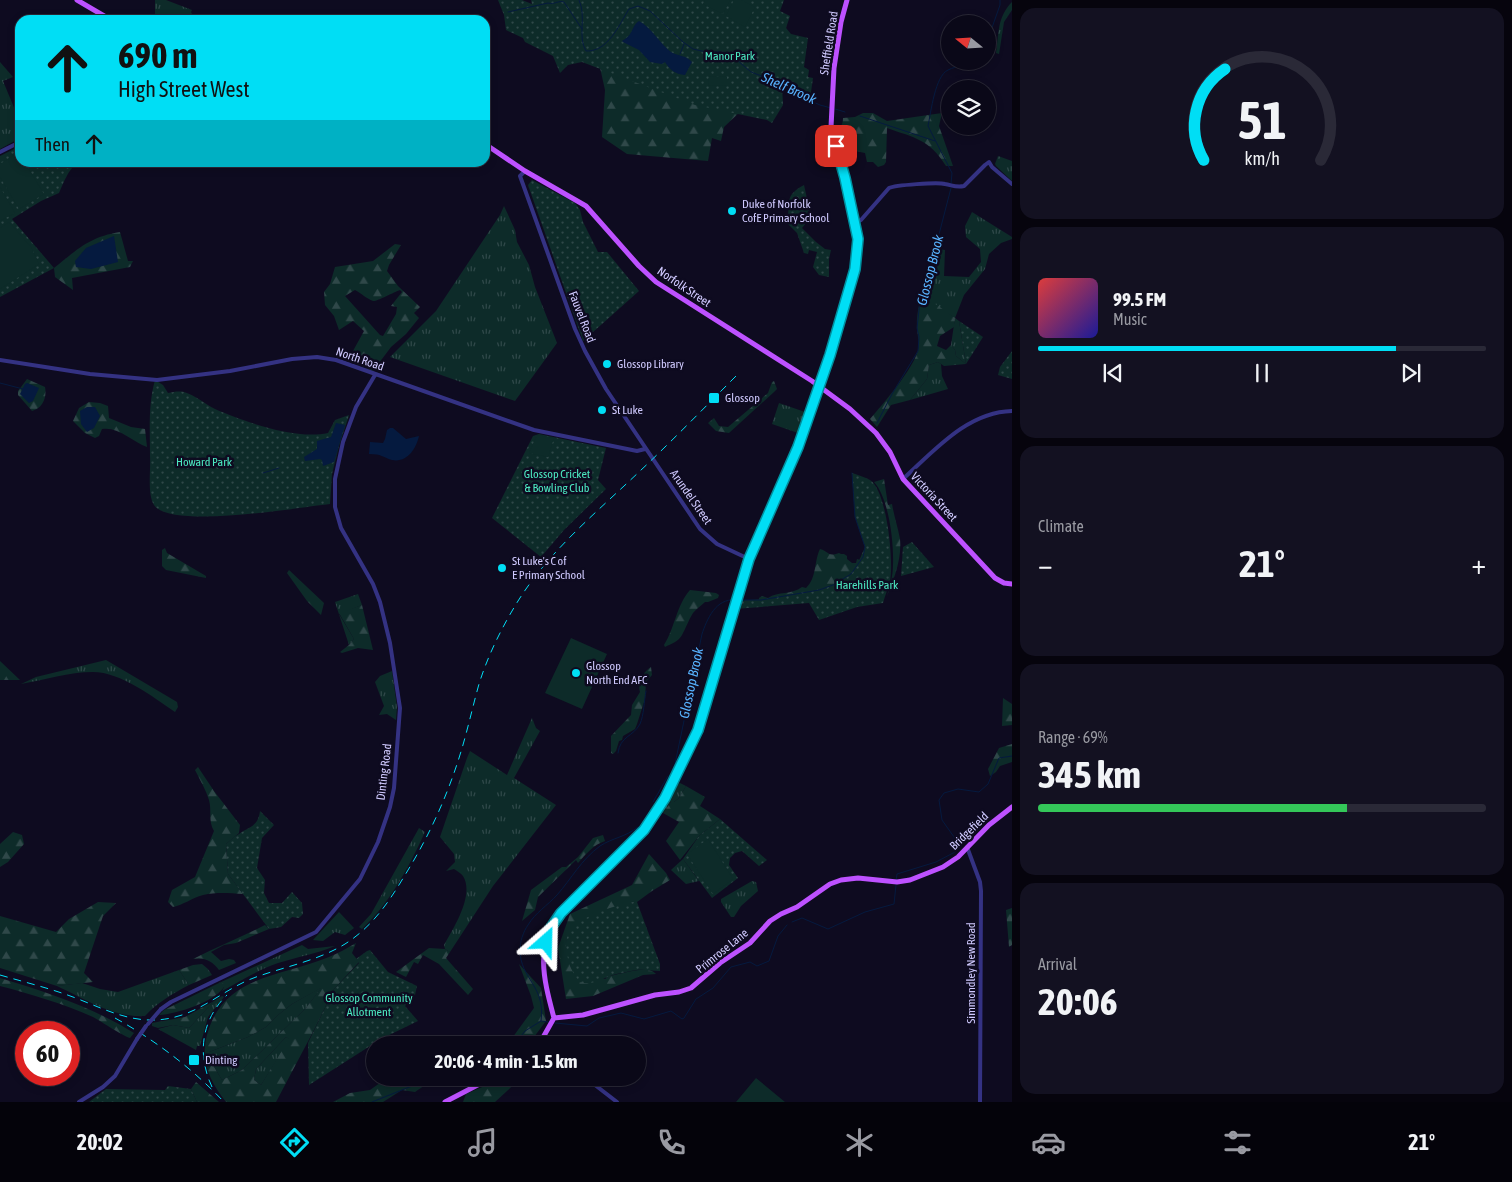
<!DOCTYPE html>
<meta charset="utf-8">
<style>
body{margin:0;font-family:"Asap Condensed",sans-serif;background:#131121;color:#f1f3f6;height:100vh;display:flex;flex-direction:column;font-size:19px;white-space:nowrap}
*{box-sizing:border-box;margin:0}
p{font-size:16px;color:#999aa2}
.icon{flex:none;width:28px;height:28px;fill:none;stroke:currentColor;stroke-width:2;stroke-linecap:round;stroke-linejoin:round}
.map{position:relative;flex:1;overflow:hidden}
.details{display:flex;flex-direction:column;gap:8px;padding:8px;background:#06040d;width:500px}
.details>*{flex:none}
.hud{position:absolute;left:15px;top:15px;width:475px;height:152px;border-radius:15px;box-shadow:0 2px 8px #0003,0 0 0 1px #2a2937;background:#00def5;color:#111;overflow:hidden}
.needle{width:32px;rotate:288deg}
.fabs{position:absolute;left:941px;top:15px;display:grid;gap:10px}
.fabs a{display:grid;place-items:center;width:55px;height:55px;border-radius:50%;background:#0a0818;box-shadow:0 2px 8px #0003,0 0 0 1px #2a2937;font-size:25px}
.speed{position:absolute;left:15px;top:1021px;display:flex;gap:10px;font-size:25px;font-weight:700;text-align:center}
.speed>*{display:grid;place-content:center;width:65px;height:65px;border-radius:50%;background:#0a0818;box-shadow:0 2px 8px #0003,0 0 0 1px #2a2937;line-height:1}
.speed .limit{border:8px solid #d22;background:#fff;color:#111}
.pin{position:absolute;display:grid;place-items:center;width:42px;height:42px;color:#fff;margin:-21px;border-radius:10px;box-shadow:0 2px 8px #0006}
.me{position:absolute;width:55px;margin:-28px;rotate:25deg;stroke-linejoin:round;filter:drop-shadow(0 0 4px #0008)}
.turn{display:flex;align-items:center;gap:18px;height:105px;padding:0 20px;font-size:22px}
.turn .icon{width:65px;height:65px;stroke-width:2.5}
.turn b{display:block;font-size:35px;line-height:42px}
.then{display:flex;align-items:center;height:48px;padding:0 20px;background:#0003;gap:10px;font-size:19px}
.big{font-size:38px;font-weight:700;line-height:1.1}
.details .widget{flex:1;display:flex;flex-direction:column;justify-content:center;gap:8px;min-width:0;padding:0 18px;border-radius:15px;background:#131121}
.details .dial{align-items:center;gap:0}
.dial svg{height:130px;overflow:visible;fill:none;stroke:#2a2937;stroke-width:7;stroke-linecap:round;text-anchor:middle}
.dial text{fill:#f1f3f6;stroke:none}
.song{display:flex;align-items:center;gap:15px}
.cover{width:60px;height:60px;border-radius:8px;background:linear-gradient(135deg,hsl(0 70% 55%),hsl(240 70% 35%))}
.played{height:5px;border-radius:2px;background:linear-gradient(90deg,#00def5 80%,#2a2937 80%)}
.keys{display:flex;justify-content:space-around;direction:ltr}
.heat{display:flex;justify-content:space-between;align-items:center;font-size:28px;direction:ltr}
.charge{height:8px;border-radius:4px;background:linear-gradient(90deg,#34c759 69%,#2a2937 0)}
.trip{position:absolute;left:366px;top:1036px;width:280px;height:50px;border-radius:25px;background:#0a0818;box-shadow:0 2px 8px #0003,0 0 0 1px #2a2937;font-weight:700;line-height:50px;text-align:center}
.dock{display:flex;height:80px;justify-content:space-around;align-items:center;background:#04030a;color:#999aa2}
.dock .icon{width:35px;height:35px}
.dock .active{color:#00def5}
.dock b{font-size:22px;color:#f1f3f6}
main{display:flex;flex:1;min-height:0}
.map>svg:first-child{display:block}
.grass{fill:url(#grass-tufts)}
.forest{fill:url(#forest-firs);fill-rule:evenodd}
.park{fill:url(#park-dots)}
.pitch{fill:#0d2b29}
.water{fill:#051a3f}
.lines{fill:none;stroke-linecap:round;stroke-linejoin:round}
.stream{stroke:#051a3f;stroke-width:1}
.minor{stroke:#343283;stroke-width:4}
.major{stroke:#bd51ff;stroke-width:5}
.rail{stroke:#00def5;stroke-width:1;stroke-dasharray:8 6;stroke-linecap:butt}
.minor-bridge{stroke:#343283;stroke-width:4}
.route-casing{stroke:#00909f;stroke-width:12}
.route{stroke:#00def5;stroke-width:9}
.poi-dot{fill:#00def5;stroke:#0e0b20;stroke-width:2}
.labels{text-anchor:middle;dominant-baseline:central;stroke-width:5;stroke-linejoin:round;paint-order:stroke}
.street-label{font-size:12px;fill:#d0caff;stroke:#0e0b20}
.park-label{font-size:12px;fill:#4ce9c1;stroke:#0e0b20}
.poi-label{font-size:12px;fill:#d0caff;stroke:#0e0b20;text-anchor:start}
.water-label{font-size:14px;font-style:italic;fill:#58b3ff;stroke:#0e0b20}
</style>
<main>
<div class="map">
<svg width="1012" height="1102" viewBox="0 0 1012 1102">
<defs>
<pattern id="grass-tufts" width="24" height="20" patternUnits="userSpaceOnUse" patternTransform="scale(1.25)"><rect width="24" height="20" fill="#0d2b29"/><path d="M3 7l-1-3M5 7V3M7 7l1-3M15 17l-1-3M17 17v-4M19 17l1-3" fill="none" stroke="#2f4849"/></pattern>
<pattern id="forest-firs" width="22" height="20" patternUnits="userSpaceOnUse" patternTransform="scale(1.25)"><rect width="22" height="20" fill="#0d2b29"/><path d="M5 1l3.5 6h-7zM16 11l3.5 6h-7z" fill="#2f4849"/></pattern>
<pattern id="park-dots" width="8" height="8" patternUnits="userSpaceOnUse" patternTransform="scale(1.25)"><rect width="8" height="8" fill="#0d2b29"/><path d="M2 2h.1M6 6h.1" fill="none" stroke="#2f4849" stroke-width="1.8" stroke-linecap="round"/></pattern>
</defs>
<rect width="100%" height="100%" fill="#0e0b20"/>
<!-- grass -->
<path class="grass" d="M155,0H166L192,10L191,12L195,20H150L155,14Z
M1012,2V10L1004,22L999,54L996,53C999,34 997,17 1012,2Z
M0,62L13,77L3,81L20,122V138L0,149Z
M998,156L1012,161V181L996,166L995,164Z
M504,206L515,230L517,242L529,265L535,287L557,343L515,401L390,357L436,311L500,215Z
M972,212L1012,237V239L1001,243L989,254L985,269L964,295L955,318L959,321L966,364L956,356L955,350L951,345L955,318L928,301L931,276L938,249L945,250L944,276L969,277L981,262L980,249L966,237L965,226Z
M938,362L941,364L942,376L948,389L910,400L927,379L929,365Z
M779,403L805,412L798,433L772,424Z
M358,594L362,605L339,614L354,639L349,645L335,602Z
M106,660L177,702L178,707L175,712C153,697 121,672 93,672C69,672 44,680 21,684L36,677Z
M392,671L397,707L396,720L387,714L379,715L384,706L375,682L380,676Z
M532,718L536,728L540,731L514,778L556,805L493,886L450,952L445,949L444,945C453,929 475,895 463,876C461,873 457,871 454,869L446,871L455,862L454,854L440,837L467,758L470,751L507,775Z
M680,783L686,786L679,798L674,802H671L663,813L661,812L677,785Z
M419,828L425,832C409,867 390,903 362,929L359,927L371,914Z
M683,859L699,881L686,884L671,870Z
M752,881L756,882L758,891L741,906L734,917H731L721,902V899Z
M339,912L354,928L345,935L335,932L323,941L313,940Z
M302,945L308,949L335,946C316,954 297,957 278,963C258,970 240,981 222,991L224,987L219,983Z
M179,970L189,985C172,994 158,1002 145,1016C114,1018 85,999 57,986L82,983L100,989L118,992Z
M322,987L306,1008L242,1070L222,1080L210,1060L209,1052L248,1037L266,1027L278,1015L292,1004Z
M222,996L224,997L208,1017L200,1046H197L196,1050L158,1029L173,1025L189,1028L214,1001Z
M286,1037L290,1039L261,1085L254,1080L256,1069Z"/>
<!-- forest -->
<path class="forest" d="M599,63L743,109L724,127L721,141L712,138L708,161L627,154L602,137L605,90Z
M863,113H873L887,121L942,113L939,126L953,166H946C929,139 915,138 887,128L886,162L884,165L878,167L873,162H867L865,153L855,151L850,154L844,155C841,148 838,137 840,130C841,125 843,124 843,118L855,117Z
M120,232L128,261H133L130,267L72,278L73,290L55,277L54,268C78,249 89,237 120,232Z
M395,244L401,245L389,265L387,271L398,286L420,307L414,313L419,318L406,334L391,347L373,371L348,360L364,331L353,321L339,330L334,316L325,305L324,292L330,284L335,267L373,261ZM355,290C361,293 367,299 373,301C376,302 394,292 400,290L402,292L391,306L397,307L396,314L383,336L380,335L345,296Z
M931,276L928,301L937,305L955,318L954,327L940,336L937,346L946,350L951,345L955,350L956,356L966,364L944,366L938,362L929,365L927,379L910,400L891,405L877,427L870,419C883,404 914,368 918,350C920,342 917,335 917,327C916,313 922,287 931,276Z
M27,379L45,387C47,397 43,408 32,411L18,395V391Z
M774,381L777,389L774,392L729,433L716,431L708,423L714,418L719,426L728,427L768,393L772,382Z
M89,402L100,403L108,406L109,418L131,427L145,429L147,447C133,442 118,426 102,429L99,436L95,438L85,433L73,421L79,408Z
M884,479L888,505L892,504C894,516 898,528 900,539C902,559 894,579 887,596C890,586 893,576 893,565C894,543 889,498 874,482Z
M165,548L167,553L206,576V578L166,570L162,566V550Z
M820,549C830,552 827,557 839,553L841,554H844L847,556V559L852,563H856L857,559L863,561L888,580L759,603V598L762,596L768,598C778,591 792,595 802,587L806,588C817,578 814,561 820,549Z
M289,570L324,603L321,615L307,601L287,573Z
M690,590L716,593L719,595L718,598L708,602H705C701,606 696,609 693,613C688,621 686,628 682,635C679,641 671,644 665,647L664,645C675,628 676,606 690,590Z
M362,605L373,650L358,648L342,653L340,652L349,645L354,639L339,613Z
M0,661L20,680H0Z
M651,667L652,675L646,682L645,699L637,724L635,729L623,736L622,740L619,741L616,751L613,754L611,753V736L631,715L632,705L640,692C637,682 643,672 651,667Z
M1003,698L1012,704V725L1002,726Z
M1012,744V762L1000,766L996,772L990,776L988,769L999,748Z
M198,767L214,791L240,825L239,833L226,844L228,874L243,894C229,893 216,892 203,895C192,898 183,905 173,907L168,902L172,890L195,877L214,831C208,821 212,811 209,800C206,790 200,780 195,770Z
M686,786L705,797L700,806L720,819L699,836L680,860L666,841L679,822L663,813L671,802H674L679,798Z
M13,832L22,835L24,844L8,862L0,867V844Z
M603,835L605,841C593,845 586,854 578,863L576,860L538,897L535,910L522,921L531,890L562,867H566L578,857L593,838Z
M649,854L666,873L670,880L652,891L637,902H633L567,939L566,944L571,968L605,979L609,976C621,974 648,964 656,974L643,975L593,996L566,999L558,948L570,914L632,885Z
M98,902L116,903L103,916L84,973L93,982L57,986L0,968V916L56,932L69,919Z
M1012,908V945L1009,947L1006,910Z
M265,925L269,929L236,943L224,945L211,952L221,961L229,959L234,960L236,963L219,970C212,961 205,957 193,959C217,947 242,937 265,925Z
M356,943L352,953L359,962L334,989L314,1030L276,1102H226C210,1082 200,1061 207,1035C223,975 281,977 329,957C339,953 347,948 356,943ZM321,988L306,1008L242,1070L222,1080L210,1060L209,1052L248,1037L266,1027L278,1015L292,1004ZM286,1037L289,1039L261,1085L254,1080L256,1069Z
M429,948L445,949L450,952L446,958L473,989L468,995L439,964L423,955L418,964L414,962L406,977L396,972Z
M202,964L208,969L212,975L189,985L179,970L193,965Z
M519,964L541,988L546,1021L528,1045H507L534,1008L531,996Z
M0,978C47,992 92,1007 134,1033L130,1038C123,1036 102,1022 93,1017C64,1004 31,994 0,986Z
M219,983L224,984V987C214,1002 177,1014 159,1015L164,1010Z
M214,1001L189,1028L173,1025L158,1028L152,1026V1023L185,1017Z
M387,1078H445L441,1081L428,1083L415,1092L402,1090L383,1102H333L350,1093L370,1090Z
M503,1078H521L495,1102H463L466,1094Z
M196,1082L219,1102H197L191,1089Z"/>
<!-- park -->
<path class="park" d="M498,0H522L532,4L531,0H784L780,11L790,16L786,28L791,34L808,38L804,67L809,70L808,77L813,78L810,99L782,85L783,105L772,123L767,120L695,105L582,62L568,65L560,73L553,56L525,42L523,38L506,30L504,15Z
M20,146V162L49,163L50,165L78,163C68,169 64,182 59,193L41,201L12,219L54,268L0,297V156Z
M532,180L575,203L580,210L583,222L598,252H607L639,291L583,341L528,185Z
M804,185L811,217L802,228L816,242L825,249L831,250L829,259V277L819,275L813,267L817,252L809,250L808,254L804,253L797,233L787,223C791,204 783,196 804,185Z
M959,321L983,337L966,364Z
M1012,351V379L998,375L1000,367Z
M155,380L163,385L168,393C173,392 179,391 184,392C195,395 205,404 215,409C245,422 296,440 328,433L335,420L349,415L339,446L332,474L330,504C301,507 171,530 154,505C147,494 151,469 150,456C150,430 148,405 155,380Z
M539,434L606,448L598,480L606,489L564,530L541,557L492,518L533,436Z
M852,473C858,475 865,477 870,480C887,490 894,563 890,581C888,588 885,596 883,603L857,607L819,620L809,603L735,609L738,600C755,601 771,598 788,594C810,590 833,591 850,574C857,567 861,556 865,547L855,517Z
M912,542L934,567L901,576L903,547Z
M260,811L274,825L262,838L257,868L265,880L264,893L269,903H282L292,892L302,903L303,914L299,918L292,917L281,927L269,929L228,874L226,844C230,841 234,836 239,834C249,827 258,827 260,811Z
M720,819L767,860L759,866L742,851L735,853L730,858L729,865L738,878L712,898L683,859L699,836Z
M633,902H637L660,964V971C652,971 645,969 636,970C628,972 618,973 610,976C599,980 591,986 580,982C572,973 569,965 567,954C566,947 565,941 568,935C577,916 614,906 633,902Z
M370,950L388,972L417,986L415,995L405,1006L418,1021L381,1039L309,1085L308,1043L334,989L359,963L356,959L367,951Z
M168,1086L191,1089L197,1102H89L106,1089L165,1090Z"/>
<!-- pitch -->
<path class="pitch" d="M705,0H730L723,14L703,4Z
M734,0H741L755,7L745,27L726,16Z
M709,76L727,77V86L708,85Z
M19,152L20,162L25,163L44,194L19,209L0,177V164Z
M0,187L15,213L0,221Z
M9,222L31,247L39,264L0,289V228Z
M537,435L554,438L548,457L529,453Z
M571,638L607,654L582,709L545,693Z
M708,839L733,879L713,894L687,854Z
M756,1078L785,1102H736Z"/>
<!-- water -->
<path class="water" d="M639,21C652,28 660,44 671,52C677,56 686,55 692,62L685,75C675,74 670,70 665,62L662,64L650,62L639,50L623,42L622,41C634,35 631,26 639,21Z
M114,236L118,262L91,269L76,267L75,261L86,248Z
M27,383L39,388L33,401L29,403L20,394L25,384Z
M87,407H95L100,416L94,428L87,432L81,424L80,411Z
M336,423L345,425L334,462L323,466L322,460L320,459L305,461L304,457L317,449V441L331,437Z
M390,428H393L406,439L419,436C416,449 407,463 392,460C382,457 382,454 369,454L370,442L383,443L385,439L387,430Z"/>
<g class="lines">
<!-- stream -->
<path class="stream" d="M579,0C587,17 577,36 586,51C608,52 619,25 629,9L638,6L650,11L683,42L693,49L706,52H720L731,55L751,72L772,80L791,92L820,105L831,108
M508,12L548,3C555,5 558,0 564,2L582,29
M988,39L1000,5V0
M680,54L684,44
M835,109L845,112
M860,116L935,141
M951,184L952,173L928,126C931,112 935,76 948,70C957,65 969,67 978,61
M0,383L23,389
M877,423L892,394L918,351L919,337L917,328L920,301L929,273L951,188
M263,473L279,468
M739,600H761L819,590L833,585L851,574L863,557L865,547L855,517L852,473
M618,753C620,736 633,737 640,724C644,715 644,701 646,691
M672,770L675,764L702,634C707,619 716,598 735,600
M653,802L668,776
M896,881L897,874L936,862L955,852L954,837L942,820L939,800L944,793L958,789L979,792L988,784L999,758L1012,756
M792,922L802,918L828,929L865,912L894,904L896,885
M541,1021L548,1022
M555,1023L587,1026L599,1018L621,1013L644,1019L671,1011L682,1019L684,1018L696,999L713,988L731,967L750,962L757,966L769,961L778,936L787,925
M514,1045L525,1031L541,1021C546,986 520,979 520,950C520,942 523,932 528,925C535,913 548,905 557,895C572,878 581,860 600,846C612,838 626,837 638,827
M372,1102L432,1078"/>
<!-- minor -->
<path class="minor" d="M0,152L20,142
M525,171L520,176L575,329L585,351L606,389L700,529L717,544L749,559
M855,223L861,220L889,188C895,185 938,182 945,184C952,185 956,188 964,186L985,165L989,162L992,167L1012,184
M0,360L90,374L157,380L230,371L292,359L317,357L336,360L534,430L637,451L645,449
M903,479C934,451 967,412 1012,411
M967,847L980,882L981,891L980,1102
M161,1009L171,1002L316,932L360,879L378,842L390,807L394,788L400,708L390,643L380,602L373,584L341,528L335,507V479L343,442L356,407L375,375
M541,1041L545,1045
M586,1078L617,1102
M79,1102L103,1087L115,1076L137,1039"/>
<!-- major -->
<path class="major" d="M77,0L111,20
M485,144L525,171L586,206L639,266L656,282L812,381L850,409L876,433L890,452L903,479L995,578L1004,583L1012,584
M554,1018C544,980 534,946 561,913L644,830L665,798L695,739L749,559L798,447L830,355L855,269L858,245L845,177L831,127L834,68L841,22L847,0
M554,1018L583,1015L655,995L679,992L691,988L720,963L750,943L770,921L781,914L797,907L830,884L841,880L858,878L897,882L910,880L943,867L958,857L989,825L1012,807
M536,1045L541,1041L554,1018
M445,1102L491,1078"/>
<!-- rail -->
<path class="rail" d="M0,975C24,982 49,988 73,997C110,1011 140,1029 182,1015C209,1006 231,985 259,976C288,966 319,960 345,944C372,927 389,902 405,875C428,838 446,799 459,758C467,733 472,709 479,684C488,655 502,627 518,601C550,550 597,512 640,471C674,439 707,405 740,372
M115,1018C155,1040 193,1069 224,1102
M212,1087C197,1055 201,1020 227,995"/>
<!-- minor-bridge -->
<path class="minor-bridge" d="M148,1024L161,1009
M137,1039L146,1026"/>
</g>
<g class="lines">
<defs>
<path id="route" d="M546,942L550,929L561,913L644,830L665,798L698,730L749,559L798,447L830,355L855,269L858,239L845,178L836,146"/>
</defs>
<!-- route casing -->
<use href="#route" class="route-casing"/>
<!-- route -->
<use href="#route" class="route"/>
</g>
<!-- markers -->
<g class="poi-dot">
<circle cx="732" cy="211" r="5"/>
<circle cx="607" cy="364" r="5"/>
<rect x="708" y="392" width="12" height="12" rx="2.5"/>
<circle cx="602" cy="410" r="5"/>
<circle cx="502" cy="568" r="5"/>
<circle cx="576" cy="673" r="5"/>
<rect x="188" y="1054" width="12" height="12" rx="2.5"/>
</g>
<g class="labels">
<!-- street labels -->
<g class="street-label">
<text transform="translate(829 43) rotate(-81)">Sheffield Road</text>
<text transform="translate(684 287) rotate(34)">Norfolk Street</text>
<text transform="translate(582 317) rotate(69)">Fauvel Road</text>
<text transform="translate(360 359) rotate(19)">North Road</text>
<text transform="translate(691 497) rotate(55)">Arundel Street</text>
<text transform="translate(934 497) rotate(47)">Victoria Street</text>
<text transform="translate(384 772) rotate(-83)">Dinting Road</text>
<text transform="translate(969 831) rotate(-44)">Bridgefield</text>
<text transform="translate(722 951) rotate(-39)">Primrose Lane</text>
<text transform="translate(971 973) rotate(-90)">Simmondley New Road</text>
</g>
<!-- park labels -->
<g class="park-label">
<text x="730" y="56">Manor Park</text>
<text x="204" y="462">Howard Park</text>
<text x="557" y="474">Glossop Cricket<tspan x="557" dy="14">&amp; Bowling Club</tspan></text>
<text x="867" y="585">Harehills Park</text>
<text x="369" y="998">Glossop Community<tspan x="369" dy="14">Allotment</tspan></text>
</g>
<!-- poi labels -->
<g class="poi-label">
<text x="742" y="204">Duke of Norfolk<tspan x="742" dy="14">CofE Primary School</tspan></text>
<text x="617" y="364">Glossop Library</text>
<text x="725" y="398">Glossop</text>
<text x="612" y="410">St Luke</text>
<text x="512" y="561">St Luke's C of<tspan x="512" dy="14">E Primary School</tspan></text>
<text x="586" y="666">Glossop<tspan x="586" dy="14">North End AFC</tspan></text>
<text x="205" y="1060">Dinting</text>
</g>
<!-- water labels -->
<g class="water-label">
<text transform="translate(789 88) rotate(24)">Shelf Brook</text>
<text transform="translate(930 270) rotate(-76)">Glossop Brook</text>
<text transform="translate(691 683) rotate(-78)">Glossop Brook</text>
</g>
</g>
</svg>
<div class="fabs">
<a><svg class="needle" viewBox="-14 -14 28 28"><path d="M0-13l5 13h-10z" fill="#e53935"/><path d="M0 13l5-13h-10z" fill="#999aa2"/></svg></a>
<a><svg class="icon" aria-label="layers" viewBox="0 0 24 24"><path d="M12 4l9 5-9 5-9-5zM3 14l9 5 9-5"/></svg></a>
</div>
<div class="speed"><div class="limit">60</div></div>
<div class="pin" style="left:836px;top:146px;background:#d93025"><svg class="icon" aria-label="arrive" viewBox="0 0 24 24"><path d="M6 21V4h12l-3 4 3 4H6"/></svg></div>
<svg class="me" style="left:546px;top:942px" viewBox="-20 -20 40 40"><path d="M0-17L14 15 0 8-14 15z" fill="#00def5" stroke="#fff" stroke-width="4"/></svg>
<div class="trip">20:06 · 4 min · 1.5 km</div>
<div class="hud">
<div class="turn"><svg class="icon" aria-label="ahead" viewBox="0 0 24 24"><path d="M12 20V5M6 11l6-6 6 6"/></svg><div><b>690 m</b>High Street West</div></div>
<div class="then">Then<svg class="icon" aria-label="ahead" viewBox="0 0 24 24"><path d="M12 20V5M6 11l6-6 6 6"/></svg></div>
</div>
</div>
<section class="details">
<div class="widget dial"><svg viewBox="0 0 100 80">
<path d="M14 69A42 42 0 1 1 86 69"/>
<path d="M14 69A42 42 0 0 1 27 13" stroke="#00def5"/>
<text x="50" y="56" font-size="32" font-weight="700">51</text>
<text x="50" y="72" font-size="11">km/h</text>
</svg></div>
<div class="widget">
<div class="song"><i class="cover"></i><div><b>99.5 FM</b><p>Music</p></div></div>
<div class="played"></div>
<div class="keys"><svg class="icon" aria-label="previous" viewBox="0 0 24 24"><path d="M18 5L8 12l10 7zM5 5v14"/></svg><svg class="icon" aria-label="pause" viewBox="0 0 24 24"><path d="M8 5v14M16 5v14"/></svg><svg class="icon" aria-label="next" viewBox="0 0 24 24"><path d="M6 5l10 7-10 7zM19 5v14"/></svg></div>
</div>
<div class="widget"><p>Climate</p>
<div class="heat"><a>−</a><b class="big">21°</b><a>+</a></div>
</div>
<div class="widget"><p>Range · 69%</p><b class="big">345 km</b><div class="charge"></div></div>
<div class="widget"><p>Arrival</p><b class="big">20:06</b></div>
</section>
</main>
<nav class="dock">
<b>20:02</b>
<svg class="icon active" aria-label="directions" viewBox="0 0 24 24"><path d="M12 3l9 9-9 9-9-9zM9 14v-3h6M13 9l2 2-2 2"/></svg>
<svg class="icon" aria-label="music" viewBox="0 0 24 24"><path d="M9 18V5l10-2v13"/><circle cx="6" cy="18" r="3"/><circle cx="16" cy="16" r="3"/></svg>
<svg class="icon" aria-label="phone" viewBox="0 0 24 24"><path d="M5 4h4l2 5-3 2q2 4 5 5l2-3 5 2v4C11 20 4 13 5 4z"/></svg>
<svg class="icon" aria-label="climate" viewBox="0 0 24 24"><path d="M12 3v18M4 7l16 10M4 17L20 7"/></svg>
<svg class="icon" aria-label="car" viewBox="0 0 24 24"><path d="M5 17H2v-5l4-1 3-4h7l3 4 3 1v5h-3M9 17h6M6 11h13"/><circle cx="7" cy="17" r="2"/><circle cx="17" cy="17" r="2"/></svg>
<svg class="icon" aria-label="filters" viewBox="0 0 24 24"><path d="M4 7h16M4 17h16"/><circle cx="9" cy="7" r="2"/><circle cx="15" cy="17" r="2"/></svg>
<b>21°</b>
</nav>
